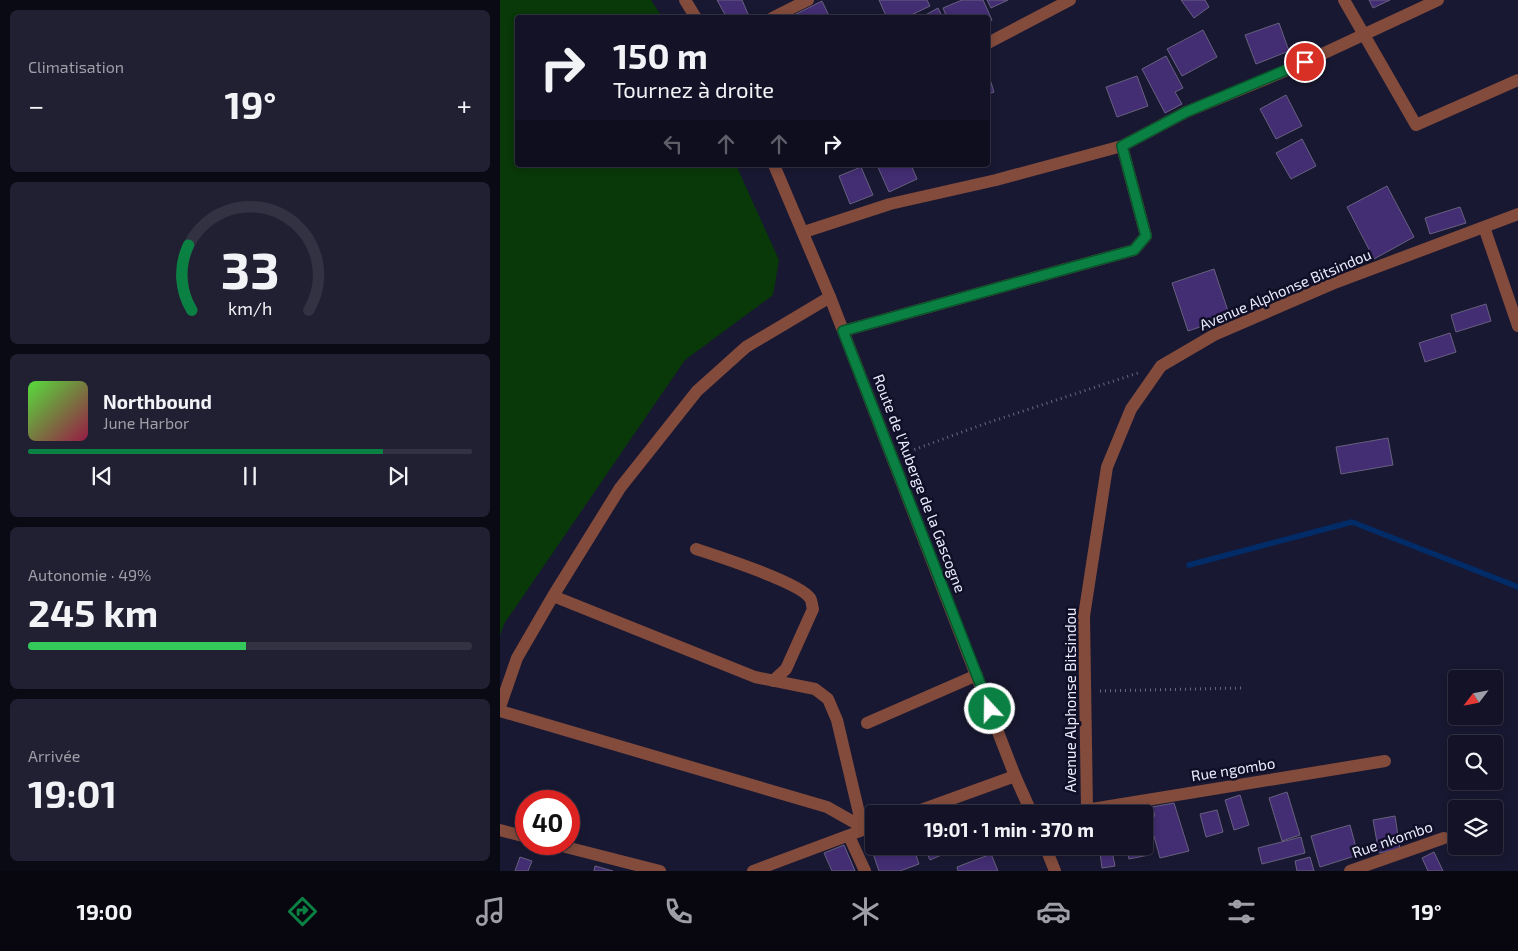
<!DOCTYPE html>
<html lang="fr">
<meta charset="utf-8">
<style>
body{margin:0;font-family:"Exo 2",sans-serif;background:#202032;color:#f1f3f6;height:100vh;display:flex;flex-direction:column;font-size:19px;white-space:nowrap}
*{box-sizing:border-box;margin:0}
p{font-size:16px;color:#9d9ea7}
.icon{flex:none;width:28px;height:28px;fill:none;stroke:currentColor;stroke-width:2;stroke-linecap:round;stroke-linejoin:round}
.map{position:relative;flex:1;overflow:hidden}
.sheet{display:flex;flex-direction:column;gap:10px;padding:10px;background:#0a0a15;width:500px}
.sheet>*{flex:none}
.top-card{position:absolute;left:15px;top:15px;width:475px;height:152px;border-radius:5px;box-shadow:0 2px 8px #0003,0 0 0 1px #323243;background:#131226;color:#f1f3f6;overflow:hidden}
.needle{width:32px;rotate:238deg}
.controls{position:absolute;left:948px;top:670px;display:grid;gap:10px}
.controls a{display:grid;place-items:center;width:55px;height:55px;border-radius:5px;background:#131226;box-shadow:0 2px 8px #0003,0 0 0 1px #323243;font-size:25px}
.speed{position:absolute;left:15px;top:790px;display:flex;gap:10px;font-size:25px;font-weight:700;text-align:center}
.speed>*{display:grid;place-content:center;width:65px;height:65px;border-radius:50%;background:#131226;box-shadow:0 2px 8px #0003,0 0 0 1px #323243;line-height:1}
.speed .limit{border:8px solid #d22;background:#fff;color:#111}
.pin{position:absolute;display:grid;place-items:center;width:42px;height:42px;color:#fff;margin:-21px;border:2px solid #fff;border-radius:50%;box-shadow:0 1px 5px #0007}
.me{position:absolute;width:55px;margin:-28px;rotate:339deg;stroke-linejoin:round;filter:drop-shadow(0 0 4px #0008)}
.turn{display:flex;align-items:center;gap:18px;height:105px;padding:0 15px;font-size:22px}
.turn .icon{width:65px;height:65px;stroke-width:2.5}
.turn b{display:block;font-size:35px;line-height:42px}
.lanes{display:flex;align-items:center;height:48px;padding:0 15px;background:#0003;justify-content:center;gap:25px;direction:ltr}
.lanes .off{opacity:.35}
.big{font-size:38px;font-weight:700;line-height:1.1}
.sheet .card{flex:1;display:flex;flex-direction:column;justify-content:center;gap:8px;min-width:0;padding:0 18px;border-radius:8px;background:#202032}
.sheet .dial{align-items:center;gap:0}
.dial svg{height:130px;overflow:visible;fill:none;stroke:#323243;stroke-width:7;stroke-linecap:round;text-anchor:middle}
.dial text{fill:#f1f3f6;stroke:none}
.song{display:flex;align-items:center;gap:15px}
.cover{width:60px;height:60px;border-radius:8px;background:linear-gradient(135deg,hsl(110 70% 55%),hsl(340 70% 35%))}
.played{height:5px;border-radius:2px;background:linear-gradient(90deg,#0b8043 80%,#323243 80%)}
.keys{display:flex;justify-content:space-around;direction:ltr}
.heat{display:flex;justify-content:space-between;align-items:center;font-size:28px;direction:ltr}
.charge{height:8px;border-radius:4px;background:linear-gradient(90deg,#34c759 49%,#323243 0)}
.trip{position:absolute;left:365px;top:805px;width:288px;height:50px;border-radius:5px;background:#131226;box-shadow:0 2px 8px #0003,0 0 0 1px #323243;font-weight:700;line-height:50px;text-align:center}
.tab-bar{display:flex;height:80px;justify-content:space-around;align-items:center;background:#08070f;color:#9d9ea7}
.tab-bar .icon{width:35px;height:35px}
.tab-bar .selected{color:#0b8043}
.tab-bar b{font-size:22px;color:#f1f3f6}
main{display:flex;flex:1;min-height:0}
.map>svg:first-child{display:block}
.green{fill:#093809}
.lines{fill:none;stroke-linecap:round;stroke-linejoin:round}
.stream{stroke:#022c68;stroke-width:5.5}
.building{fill:#432d73;stroke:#67607f}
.path{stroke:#67677e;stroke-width:3;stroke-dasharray:1 4;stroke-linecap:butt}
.minor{stroke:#824b3c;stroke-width:12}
.tertiary{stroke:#824b3c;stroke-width:12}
.route-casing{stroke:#07532c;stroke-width:12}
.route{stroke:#0b8043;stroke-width:9}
.labels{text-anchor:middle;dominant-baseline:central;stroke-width:5;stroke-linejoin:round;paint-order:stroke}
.street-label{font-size:15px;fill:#eaebfd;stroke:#100f27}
</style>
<main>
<section class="sheet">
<div class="card"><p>Climatisation</p>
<div class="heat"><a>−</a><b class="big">19°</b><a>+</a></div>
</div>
<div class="card dial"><svg viewBox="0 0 100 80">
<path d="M14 69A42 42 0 1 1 86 69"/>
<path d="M14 69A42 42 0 0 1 12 29" stroke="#0b8043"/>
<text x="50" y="56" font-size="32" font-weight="700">33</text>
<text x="50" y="72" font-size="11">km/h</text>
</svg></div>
<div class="card">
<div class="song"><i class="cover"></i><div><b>Northbound</b><p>June Harbor</p></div></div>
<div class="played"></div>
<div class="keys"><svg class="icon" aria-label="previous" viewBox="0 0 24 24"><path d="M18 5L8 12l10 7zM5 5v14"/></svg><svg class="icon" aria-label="pause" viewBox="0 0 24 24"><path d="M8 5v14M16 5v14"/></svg><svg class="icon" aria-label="next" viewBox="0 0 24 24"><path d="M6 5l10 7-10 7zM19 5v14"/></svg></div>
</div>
<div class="card"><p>Autonomie · 49%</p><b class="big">245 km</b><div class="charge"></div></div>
<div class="card"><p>Arrivée</p><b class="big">19:01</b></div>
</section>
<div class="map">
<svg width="1018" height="871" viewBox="0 0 1018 871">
<rect width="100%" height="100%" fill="#191832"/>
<!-- green -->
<path class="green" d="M0,0H151L162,17L18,18V165H236L279,260L273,295L185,360L4,624L0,636Z"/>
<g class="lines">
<!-- stream -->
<path class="stream" d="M689,565L852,522L1018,587"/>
</g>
<!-- building -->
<path class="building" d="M217,0H242L248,14L240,18H227Z
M379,0H427L430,6L405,18H387Z
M462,0H483L492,20L488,22V18H447L443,8Z
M487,0H508L491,8Z
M681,0H705L709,7L694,18Z
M869,0H890L873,8Z
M322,1L330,18H288Z
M438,8L443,18H420Z
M779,23L789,51L756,64L745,35Z
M703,30L717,57L682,76L667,49Z
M666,56L683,88L675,92L682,104L665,113L642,69Z
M488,73L494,92L488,94Z
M637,76L648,106L617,117L606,87Z
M786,95L802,126L776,139L760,109Z
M802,139L816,166L791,179L776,153Z
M377,165H411L417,179L389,192Z
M361,167L373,195L350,204L339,176Z
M887,186L914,237L874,259L847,207Z
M960,207L966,223L930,234L925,218Z
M714,269L730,317L688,331L672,283Z
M986,304L991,321L956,332L951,315Z
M950,333L956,352L925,362L919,343Z
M888,438L893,465L841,474L836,447Z
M787,792L800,835L782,841L769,798Z
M740,795L749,825L734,830L725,800Z
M674,803L689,851L660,858L649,818L655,816L652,807Z
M479,805L484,814H463Z
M644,807L648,819L644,820V814H614Z
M717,810L723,832L706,837L700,814Z
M895,816L900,849L879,853L873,820Z
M850,825L858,855L820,867L811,836Z
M644,827L649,855L629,859L626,846H644Z
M801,837L805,853L762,864L758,848Z
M374,840V846H413L419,864L400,871H379L369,842Z
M344,845L355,871H332L324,853Z
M424,846H451L453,850L430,860Z
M470,846H489L474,854Z
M599,846H611L615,866L602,868Z
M934,852L943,871H928L922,858Z
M491,854L498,871H458L457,867Z
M20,857L32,861L28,871H15Z
M810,857L814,871H797L795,861Z
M95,866L113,871H94Z"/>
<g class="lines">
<!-- path -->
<path class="path" d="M405,453L484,424L638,373
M600,691L742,688"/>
<!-- minor -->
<path class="minor" d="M844,0L916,125L1018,80
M272,18L308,0
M488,43L570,0
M984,227L1018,326
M304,232L390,204L496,180L622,146L686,112L790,69L938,0
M343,331L634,250L646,236L622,146
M196,549C217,556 299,582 310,598C312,601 312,606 313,609L286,669L273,681
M53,596L255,677L315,689L328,699L337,720L362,826
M0,707L17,658L53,596L120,488L197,391L246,347L330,297
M0,711L327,807L366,829
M367,723L477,675
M587,809L584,616L607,467L631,409L661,366L714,335L832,284L1018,214
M410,814L515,776
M561,814L885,761
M0,830L26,837
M349,836L365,871
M54,844L160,871
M253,871L371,827
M850,871L944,838"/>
<!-- tertiary -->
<path class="tertiary" d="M185,0L196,18
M274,165L330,297L515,776L532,814
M545,846L555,871"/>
</g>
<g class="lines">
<defs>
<path id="route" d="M490,709L343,331L634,250L646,236L622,146L686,112L805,62"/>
</defs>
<!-- route casing -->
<use href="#route" class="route-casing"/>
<!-- route -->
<use href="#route" class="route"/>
</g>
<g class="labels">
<!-- street labels -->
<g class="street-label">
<text transform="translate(785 289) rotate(-23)">Avenue Alphonse Bitsindou</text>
<text transform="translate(420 483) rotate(69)">Route de l'Auberge de la Gascogne</text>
<text transform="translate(570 700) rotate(-90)">Avenue Alphonse Bitsindou</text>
<text transform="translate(733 769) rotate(-9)">Rue ngombo</text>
<text transform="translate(892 839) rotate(-19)">Rue nkombo</text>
</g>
</g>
</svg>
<div class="controls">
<a><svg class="needle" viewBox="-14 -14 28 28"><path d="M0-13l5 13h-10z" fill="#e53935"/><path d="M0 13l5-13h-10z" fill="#9d9ea7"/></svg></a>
<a><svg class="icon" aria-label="search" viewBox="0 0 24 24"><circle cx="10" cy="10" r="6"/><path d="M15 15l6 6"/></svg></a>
<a><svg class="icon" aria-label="layers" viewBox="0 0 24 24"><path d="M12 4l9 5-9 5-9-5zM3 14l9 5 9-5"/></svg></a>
</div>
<div class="speed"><div class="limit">40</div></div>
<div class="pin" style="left:805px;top:62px;background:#d93025"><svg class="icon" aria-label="arrive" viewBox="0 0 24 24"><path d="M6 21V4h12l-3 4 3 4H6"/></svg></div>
<svg class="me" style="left:490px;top:709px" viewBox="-20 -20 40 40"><circle r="17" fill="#0b8043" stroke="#fff" stroke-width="3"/><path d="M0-11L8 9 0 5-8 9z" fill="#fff"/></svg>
<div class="trip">19:01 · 1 min · 370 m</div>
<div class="top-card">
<div class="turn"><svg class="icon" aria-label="right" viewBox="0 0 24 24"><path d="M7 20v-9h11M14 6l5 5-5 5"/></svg><div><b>150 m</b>Tournez à droite</div></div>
<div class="lanes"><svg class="icon off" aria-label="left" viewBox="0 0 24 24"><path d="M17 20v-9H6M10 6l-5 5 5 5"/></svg><svg class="icon off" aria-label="ahead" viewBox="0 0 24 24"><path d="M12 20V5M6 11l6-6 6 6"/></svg><svg class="icon off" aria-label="ahead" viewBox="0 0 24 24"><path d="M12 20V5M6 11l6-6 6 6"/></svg><svg class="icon" aria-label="right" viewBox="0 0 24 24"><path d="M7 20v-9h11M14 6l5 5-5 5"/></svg></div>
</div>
</div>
</main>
<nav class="tab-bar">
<b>19:00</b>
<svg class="icon selected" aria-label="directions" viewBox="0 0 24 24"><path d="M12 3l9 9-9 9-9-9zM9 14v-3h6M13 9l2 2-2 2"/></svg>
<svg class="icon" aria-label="music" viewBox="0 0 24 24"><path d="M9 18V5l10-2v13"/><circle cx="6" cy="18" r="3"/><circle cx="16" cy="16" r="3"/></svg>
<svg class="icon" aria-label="phone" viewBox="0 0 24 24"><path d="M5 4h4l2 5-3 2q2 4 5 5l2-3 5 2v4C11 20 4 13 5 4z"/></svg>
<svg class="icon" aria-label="climate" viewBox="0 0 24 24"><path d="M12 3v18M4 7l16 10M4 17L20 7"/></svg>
<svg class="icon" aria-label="car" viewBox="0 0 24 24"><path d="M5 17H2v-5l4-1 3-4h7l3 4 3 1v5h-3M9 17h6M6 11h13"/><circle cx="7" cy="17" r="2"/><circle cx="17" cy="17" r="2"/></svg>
<svg class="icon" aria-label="filters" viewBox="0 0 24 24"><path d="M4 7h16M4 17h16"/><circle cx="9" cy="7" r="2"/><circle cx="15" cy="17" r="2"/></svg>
<b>19°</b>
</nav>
